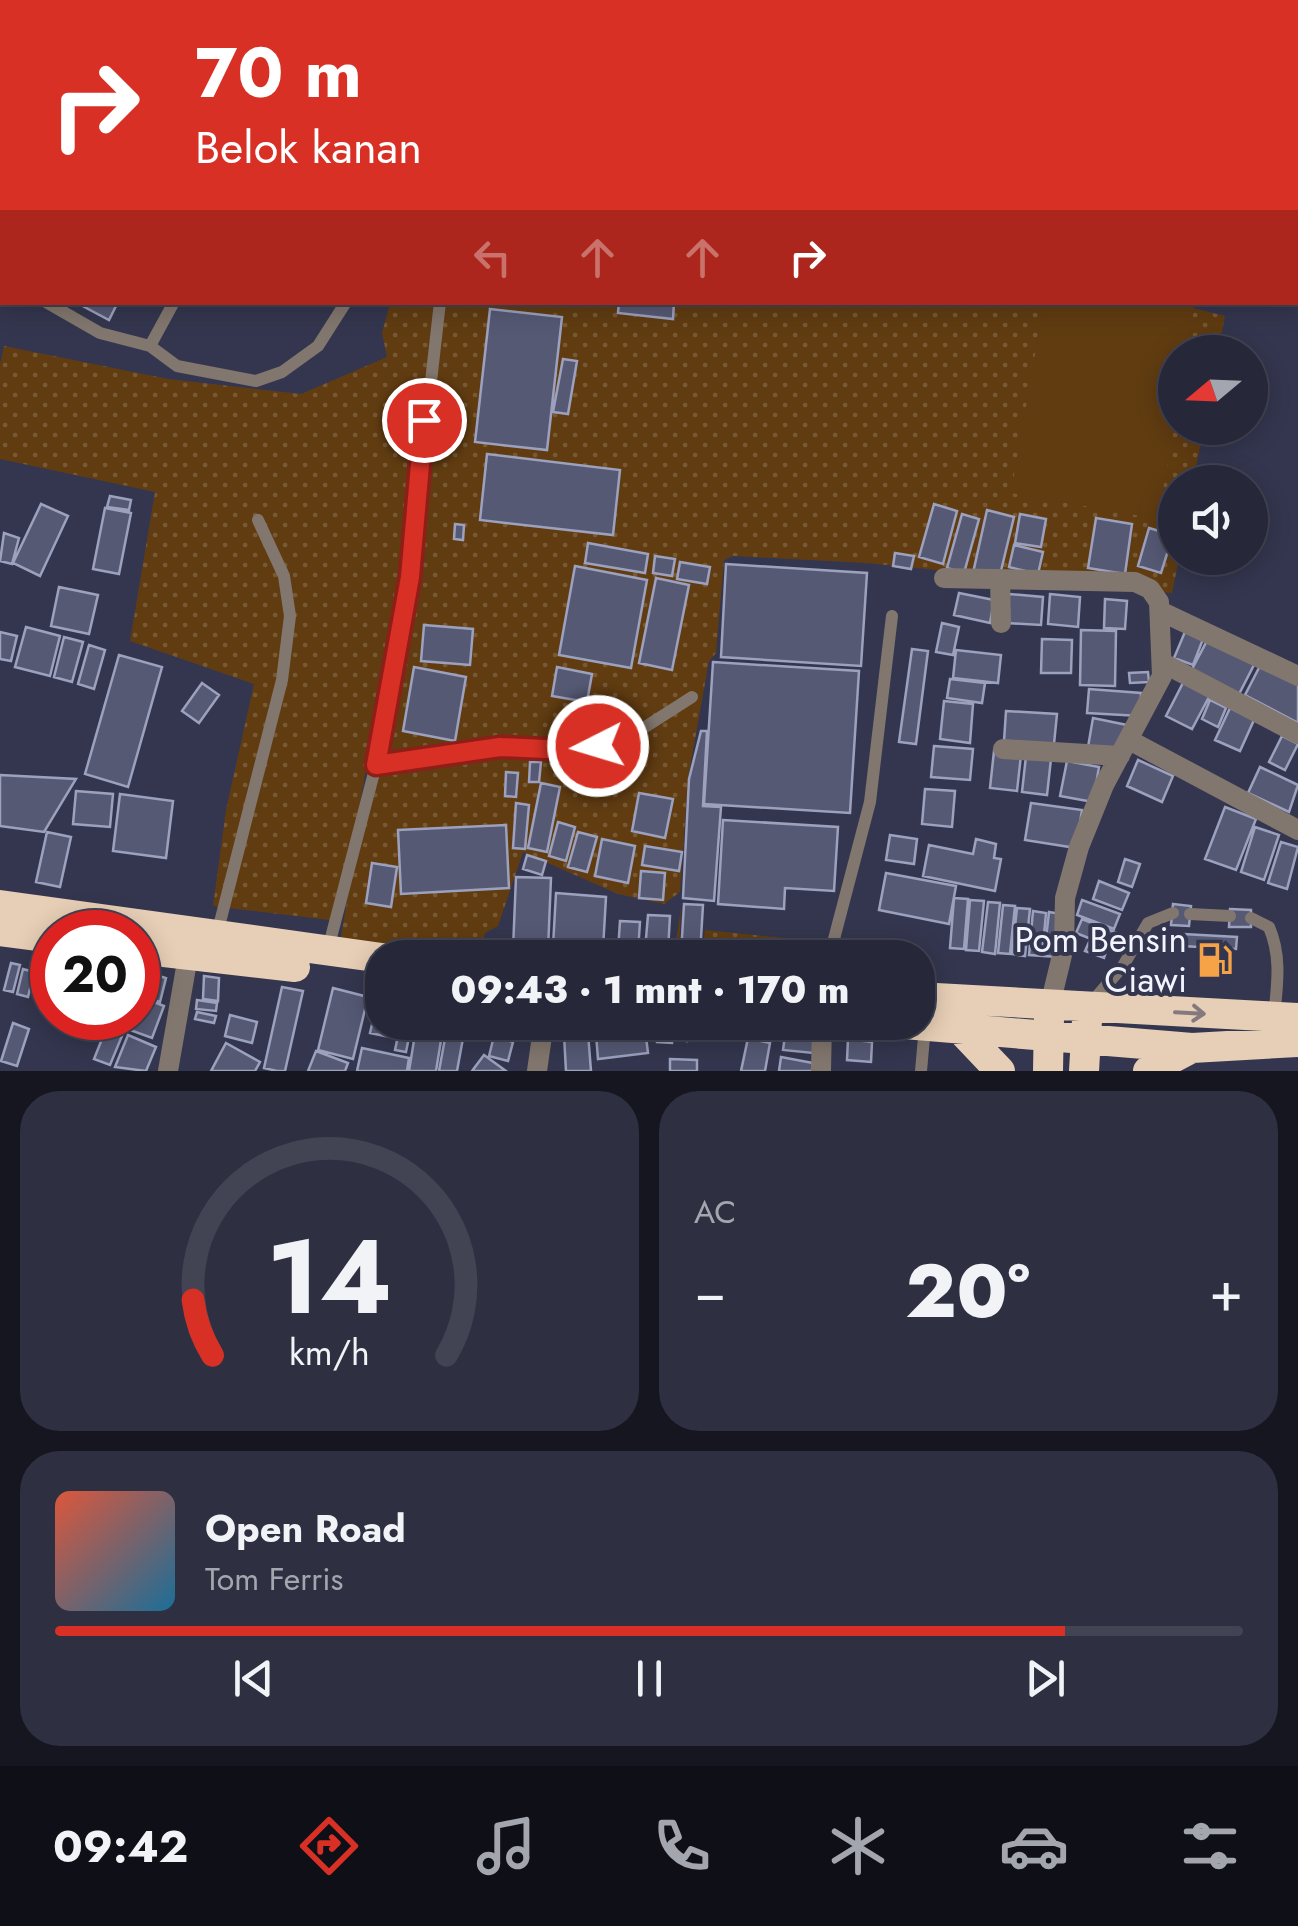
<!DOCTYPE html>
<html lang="id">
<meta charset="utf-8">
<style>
body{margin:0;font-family:Jost,sans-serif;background:#2e3042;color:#f1f3f6;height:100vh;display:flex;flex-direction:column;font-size:38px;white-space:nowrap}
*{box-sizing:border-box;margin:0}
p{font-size:32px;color:#a4a6af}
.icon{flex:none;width:55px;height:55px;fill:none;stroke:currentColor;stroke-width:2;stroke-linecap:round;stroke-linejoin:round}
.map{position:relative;height:1071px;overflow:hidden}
.panel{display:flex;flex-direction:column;gap:20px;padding:20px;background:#151620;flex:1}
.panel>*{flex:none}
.hud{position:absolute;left:0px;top:0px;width:1300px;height:305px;box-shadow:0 5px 25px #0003,0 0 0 2px #424454;background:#d93025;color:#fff;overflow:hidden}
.needle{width:65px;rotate:251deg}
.tools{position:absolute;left:1158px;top:335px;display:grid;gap:20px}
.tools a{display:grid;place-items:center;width:110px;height:110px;border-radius:50%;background:#26283a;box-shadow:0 5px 25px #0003,0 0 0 2px #424454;font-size:50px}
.speed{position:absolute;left:30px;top:910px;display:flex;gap:20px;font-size:50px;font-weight:700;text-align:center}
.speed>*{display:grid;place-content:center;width:130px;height:130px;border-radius:50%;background:#26283a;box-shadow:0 5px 25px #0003,0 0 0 2px #424454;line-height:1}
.speed .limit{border:15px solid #d22;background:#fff;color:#111}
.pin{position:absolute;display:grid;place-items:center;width:85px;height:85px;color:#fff;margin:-42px;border:5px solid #fff;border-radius:50%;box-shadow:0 2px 10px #0007}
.me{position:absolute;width:110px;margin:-55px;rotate:265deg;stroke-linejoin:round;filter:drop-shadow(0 0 8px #0008)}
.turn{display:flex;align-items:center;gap:35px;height:210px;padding:0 30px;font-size:45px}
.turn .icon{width:130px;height:130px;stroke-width:2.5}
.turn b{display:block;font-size:70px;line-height:85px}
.lanes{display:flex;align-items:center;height:95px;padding:0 30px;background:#0003;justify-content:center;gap:50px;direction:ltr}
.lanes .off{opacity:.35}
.big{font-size:75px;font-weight:800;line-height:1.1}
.panel .card{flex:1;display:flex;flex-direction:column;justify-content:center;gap:15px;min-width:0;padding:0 35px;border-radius:40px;background:#2e3042}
.panel .dial{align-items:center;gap:0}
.dial svg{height:260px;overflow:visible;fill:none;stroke:#424454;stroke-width:7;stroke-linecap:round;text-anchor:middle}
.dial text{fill:#f1f3f6;stroke:none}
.song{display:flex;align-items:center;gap:30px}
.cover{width:120px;height:120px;border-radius:15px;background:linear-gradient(135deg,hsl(10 70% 55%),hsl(200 70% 35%))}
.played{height:10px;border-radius:5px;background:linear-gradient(90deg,#d93025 85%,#424454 85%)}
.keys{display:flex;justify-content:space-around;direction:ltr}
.heat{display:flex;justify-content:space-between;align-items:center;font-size:55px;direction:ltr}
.panel .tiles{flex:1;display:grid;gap:20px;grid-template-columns:1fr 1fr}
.card:last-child{grid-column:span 2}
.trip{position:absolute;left:365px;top:940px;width:570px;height:100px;border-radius:40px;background:#26283a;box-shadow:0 5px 25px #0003,0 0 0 2px #424454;font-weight:800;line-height:100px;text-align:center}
.dock{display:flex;height:160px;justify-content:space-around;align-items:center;background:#0f1017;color:#a4a6af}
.dock .icon{width:70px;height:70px}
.dock .on{color:#d93025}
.dock b{font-size:45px;color:#f1f3f6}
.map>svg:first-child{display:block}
.grass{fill:url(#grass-dots)}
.park{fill:#613c11}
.building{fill:#565974;stroke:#9ca1be;stroke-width:2.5}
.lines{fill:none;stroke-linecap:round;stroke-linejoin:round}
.lane{stroke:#82776e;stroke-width:12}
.street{stroke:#82776e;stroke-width:20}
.highway{stroke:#e7ceb6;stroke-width:30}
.oneway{stroke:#847a7d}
.route-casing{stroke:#8d1f18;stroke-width:25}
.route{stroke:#d93025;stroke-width:18}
.labels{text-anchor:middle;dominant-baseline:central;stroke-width:8;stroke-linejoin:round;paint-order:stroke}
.poi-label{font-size:35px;fill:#f2f4fe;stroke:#33364e;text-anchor:end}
</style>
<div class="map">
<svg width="1298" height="1071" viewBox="0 0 1298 1071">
<defs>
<pattern id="grass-dots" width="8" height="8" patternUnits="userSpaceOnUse" patternTransform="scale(2.5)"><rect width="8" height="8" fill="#613c11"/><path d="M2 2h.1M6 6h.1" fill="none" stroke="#785935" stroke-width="1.8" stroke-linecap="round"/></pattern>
</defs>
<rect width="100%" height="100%" fill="#33364e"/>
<!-- grass -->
<path class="grass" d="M479,0H710L478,2Z
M762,0H1032L1033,2H758Z
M1169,302L1225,316L1218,352H1175V428H1204L1193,482H1175V558H1179L1172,593L866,563L733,556L724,560L716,653L709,661L688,778L680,892L664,904L618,894L523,852L498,926L485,933L479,957L340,943L392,629L338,921L213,906L226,810L254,684L130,641L155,492L0,459V364L4,346L168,379L301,394L387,357L382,333L390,303Z
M681,907L679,955L702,956L705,930L815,941V957H674Z"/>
<!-- park -->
<path class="park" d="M1169,302L1194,307L1186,352H1175V418L1158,519L1011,493L1044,303Z"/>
<!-- building -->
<path class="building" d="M110,0H199L204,2H108Z
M75,302H118L109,320Z
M619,302H674L673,319L618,313Z
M490,309L562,317L547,450L475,442Z
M563,359L577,361L568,414L553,412Z
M487,454L620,470L613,535L480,520Z
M110,496L131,500L129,510L107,507Z
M41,504L68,516L40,576L13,563Z
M934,504L957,511L943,564L919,557Z
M105,508L131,513L119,574L93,569Z
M987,510L1014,517L999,579L973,573Z
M962,514L979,519L964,573L947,568Z
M1020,514L1046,519L1041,547L1015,543Z
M1096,518L1132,524L1125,574L1088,568Z
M455,524L464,525L463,540L454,539Z
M1149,528L1173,535L1161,573L1138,566Z
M4,533L19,538L12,564L0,561Z
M588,543L648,554L645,573L585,563Z
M1014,545L1043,552L1038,574L1009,567Z
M895,553L914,556L911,569L893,566Z
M655,556L675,559L672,576L653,573Z
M680,562L710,567L707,584L677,579Z
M726,564L867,573L861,666L721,657Z
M575,566L647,580L631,668L559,655Z
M656,578L689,585L672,670L639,663Z
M59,587L98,595L89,634L51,626Z
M959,593L994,600L990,623L954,615Z
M1009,594L1043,597L1041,625L1007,623Z
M1050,594L1080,597L1078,627L1048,624Z
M1105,599L1127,601L1125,629L1104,628Z
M942,623L959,627L953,655L936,652Z
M424,625L473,629L470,665L421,661Z
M26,627L60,636L50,676L15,667Z
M1187,627L1205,634L1193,665L1174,658Z
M1081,630L1116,631L1115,686L1080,685Z
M0,632L17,636L11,661L0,659Z
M64,637L83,642L72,682L54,677Z
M1209,637L1256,661L1237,698L1190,673Z
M1042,639L1072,640L1071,673H1041Z
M89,645L105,650L94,689L78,684Z
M912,649L928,651L916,744L899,742Z
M956,650L1001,655L998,683L953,678Z
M119,655L162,667L128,787L85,774Z
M713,662L859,671L850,813L704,804Z
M1261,664L1298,684V723L1245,695Z
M414,667L466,677L455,741L403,731Z
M557,667L592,674L587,702L552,696Z
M1148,672L1149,682L1130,683L1129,673Z
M950,679L985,683L982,703L947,698Z
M1184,681L1210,695L1192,729L1166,716Z
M202,683L219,695L199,723L182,711Z
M1089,689L1141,693L1140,716L1087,713Z
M1210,700L1226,708L1218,727L1202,719Z
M944,701L973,704L970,743L940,739Z
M1230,708L1254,720L1240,751L1215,740Z
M1006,711L1057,714L1054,744L1004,741Z
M1093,718L1127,725L1122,754L1088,747Z
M701,731H707L703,806L721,807L714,901L683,898L689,779Z
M1282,736L1298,744L1285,770L1269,762Z
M934,746L973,749L970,780L931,777Z
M994,751L1021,755L1017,791L990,788Z
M1026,756L1051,759L1047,795L1022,792Z
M1138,760L1173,776L1162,802L1127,786Z
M1067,761L1099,767L1093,802L1060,796Z
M530,762H541L539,782H529Z
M1260,767L1298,785L1289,812L1248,793Z
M506,772L518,773L516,797L505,796Z
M0,775L76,779L44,832L0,826Z
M541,783L560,787L547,852L528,848Z
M925,789L955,791L952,827L922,824Z
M76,791L113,794L110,827L73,824Z
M639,793L673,799L665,838L632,831Z
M120,794L173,801L166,858L113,851Z
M516,803L529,805L525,849L513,848Z
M1031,803L1082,810L1076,848L1025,840Z
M1225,807L1256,819L1236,870L1205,859Z
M723,820L838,827L834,891L785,888L784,909L718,904Z
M558,822L575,827L566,861L549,856Z
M506,825L509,888L401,894L398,830Z
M1255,827L1279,835L1264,880L1241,872Z
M47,832L71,837L60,887L36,882Z
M578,832L597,837L587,872L568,867Z
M890,835L917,839L914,864L886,860Z
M602,839L635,846L628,883L595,876Z
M976,839L996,844L994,858L1001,859L995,891L923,876L929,845L973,854Z
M1281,842L1298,847L1287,889L1268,883Z
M645,846L682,852L679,871L642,865Z
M527,855L546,861L542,875L523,869Z
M1125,859L1140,864L1132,887L1118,882Z
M372,863L397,867L391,907L366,903Z
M641,871L665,873L663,900L639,898Z
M886,873L956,886L949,924L879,910Z
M516,877L551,878L548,950L513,949Z
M1099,881L1129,893L1122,910L1093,899Z
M556,893L606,897L603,949L553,946Z
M954,898L968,899L964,949L950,948Z
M970,900L984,901L979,951L966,950Z
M1082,900L1120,914L1114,929L1077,915Z
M988,902L1000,903L995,954L982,952Z
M684,904L703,905L700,955L681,954Z
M1173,904L1191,906L1189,926L1171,925Z
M1003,905L1015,906L1010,954L998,953Z
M1017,908L1030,909L1025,956L1012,954Z
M1230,909L1251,910V927H1229Z
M1033,911L1046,913L1042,956L1029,955Z
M1049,912L1061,914L1057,957L1044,956Z
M648,915L670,916L668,951L645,950Z
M1082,919L1117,933L1111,947L1076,933Z
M620,921L640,922L638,952L618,951Z
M1183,934L1237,937L1236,949L1182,946Z
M1089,942L1107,949L1104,958L1085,951Z
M11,963L20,965L13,992L4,990Z
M23,969L34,972L28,997L17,994Z
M52,969V983L41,986L38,972Z
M142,973L152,974L148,996L138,994Z
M156,975L166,978L160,1002L150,999Z
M204,976L219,978L218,1001L203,999Z
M282,987L303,991L285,1071H277L264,1068Z
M333,988L368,997L353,1059L318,1050Z
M138,996L164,1006L152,1038L119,1026L122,1018H138Z
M378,999L382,1000V1022H394L390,1037L370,1033Z
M197,1000L217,1003L216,1011L196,1009Z
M197,1012L216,1016L214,1023L195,1019Z
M230,1015L257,1022L252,1043L225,1036Z
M401,1022H412L406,1052L395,1050Z
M417,1022H444L436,1071H409Z
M448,1022H466L457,1071H439Z
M658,1022H673L672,1043L657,1042Z
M13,1023L29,1029L17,1066L1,1061Z
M680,1025L689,1026L687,1041L679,1040Z
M786,1028L815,1032L813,1053L783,1050Z
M106,1029L122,1036L110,1065L94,1059Z
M645,1029L648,1053L598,1059L596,1034Z
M588,1033L591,1071H566L564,1035Z
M128,1035L156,1047L146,1071L115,1067Z
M494,1036L513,1042L508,1061L489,1056Z
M748,1038L770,1043L765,1071H741Z
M848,1039L872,1042L871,1062L847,1060Z
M226,1043L260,1062L255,1071H211Z
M362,1048L409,1058L407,1071H357Z
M316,1051L348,1063L345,1071H308Z
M484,1055L506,1071H472Z
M781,1057L813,1063L812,1071H779Z
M670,1059L697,1060V1071H670Z"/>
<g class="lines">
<!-- lane -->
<path class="lane" d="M0,276L2,278
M46,302L100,333L150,346L177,366L256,381L282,372L318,346L346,302
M150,346L174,302
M376,765L501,747L583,749L642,729L692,697
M1190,914L1230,916
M1251,918L1269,927C1282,957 1277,986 1274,1018
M217,934L282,680L290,616L284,576L258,520
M328,949L376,765L406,602L440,302
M829,958L870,802L892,616
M1092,1002L1123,966L1148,923L1173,913
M921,1071L925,1026"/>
<!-- street -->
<path class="street" d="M0,21L2,22
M944,578L1135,582L1150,589L1159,602L1162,676L1104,785L1079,847L1065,898L1064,947L1050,1005
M1000,579L1001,623
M1160,611L1298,676
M1163,663L1298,734
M1131,741L1298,830
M1003,749L1120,756
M168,1071L188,956
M537,1071L544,1022
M821,1071L822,1022"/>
<!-- highway -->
<path class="highway" d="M44,2L46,0
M0,95L2,90
M0,905L382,958
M0,931L52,938
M138,949L295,967
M918,997L1298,1018
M880,1022L1192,1048L1298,1042
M960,1029L1000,1071
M1048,1071L1049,1018
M1084,1071L1087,1020
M1148,1071L1192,1048"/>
</g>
<!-- one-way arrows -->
<defs><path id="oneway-shaft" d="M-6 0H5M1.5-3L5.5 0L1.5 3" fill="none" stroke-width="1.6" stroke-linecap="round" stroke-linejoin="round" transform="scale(2.5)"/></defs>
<use class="oneway" href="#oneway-shaft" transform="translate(1190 1013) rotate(3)"/>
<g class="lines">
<defs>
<path id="route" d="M424,420L410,577L376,765L500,747L567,750L598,746"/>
</defs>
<!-- route casing -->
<use href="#route" class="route-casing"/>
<!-- route -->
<use href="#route" class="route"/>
</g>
<!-- icons -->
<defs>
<symbol id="fuel-bare" viewBox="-9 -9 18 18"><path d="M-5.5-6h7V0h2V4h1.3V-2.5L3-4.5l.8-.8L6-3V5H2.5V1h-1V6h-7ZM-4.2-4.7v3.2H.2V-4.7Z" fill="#f5a346" stroke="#33364e" stroke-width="2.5" paint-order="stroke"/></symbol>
</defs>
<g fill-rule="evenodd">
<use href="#fuel-bare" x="1190" y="935" width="50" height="50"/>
</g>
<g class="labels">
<!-- poi labels -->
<g class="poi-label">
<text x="1187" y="940">Pom Bensin<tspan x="1187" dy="40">Ciawi</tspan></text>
</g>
</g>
</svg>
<div class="tools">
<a><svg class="needle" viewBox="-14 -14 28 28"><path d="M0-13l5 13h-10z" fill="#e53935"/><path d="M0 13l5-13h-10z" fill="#a4a6af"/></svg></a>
<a><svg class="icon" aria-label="sound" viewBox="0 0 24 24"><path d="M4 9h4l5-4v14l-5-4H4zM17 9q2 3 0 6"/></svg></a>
</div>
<div class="speed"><div class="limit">20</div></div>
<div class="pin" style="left:424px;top:420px;background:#d93025"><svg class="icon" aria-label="arrive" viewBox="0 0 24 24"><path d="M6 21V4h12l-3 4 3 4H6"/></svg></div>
<svg class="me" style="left:598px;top:746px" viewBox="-20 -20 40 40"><circle r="17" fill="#d93025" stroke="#fff" stroke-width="3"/><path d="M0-11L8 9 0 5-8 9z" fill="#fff"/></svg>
<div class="trip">09:43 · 1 mnt · 170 m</div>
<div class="hud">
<div class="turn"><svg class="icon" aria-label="right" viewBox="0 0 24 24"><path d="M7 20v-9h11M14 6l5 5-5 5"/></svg><div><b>70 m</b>Belok kanan</div></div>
<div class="lanes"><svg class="icon off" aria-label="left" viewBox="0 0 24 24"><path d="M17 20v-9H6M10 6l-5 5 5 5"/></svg><svg class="icon off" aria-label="ahead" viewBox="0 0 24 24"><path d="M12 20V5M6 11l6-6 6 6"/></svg><svg class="icon off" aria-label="ahead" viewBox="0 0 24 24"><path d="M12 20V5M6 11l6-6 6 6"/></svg><svg class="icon" aria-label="right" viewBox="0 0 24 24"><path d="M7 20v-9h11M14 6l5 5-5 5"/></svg></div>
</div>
</div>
<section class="panel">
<div class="tiles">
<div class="card dial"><svg viewBox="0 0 100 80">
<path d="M14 69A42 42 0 1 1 86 69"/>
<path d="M14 69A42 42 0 0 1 8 52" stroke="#d93025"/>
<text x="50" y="56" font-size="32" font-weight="700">14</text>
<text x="50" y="72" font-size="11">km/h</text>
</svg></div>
<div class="card"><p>AC</p>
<div class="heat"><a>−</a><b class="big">20°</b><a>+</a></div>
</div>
<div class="card">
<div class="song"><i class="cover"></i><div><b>Open Road</b><p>Tom Ferris</p></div></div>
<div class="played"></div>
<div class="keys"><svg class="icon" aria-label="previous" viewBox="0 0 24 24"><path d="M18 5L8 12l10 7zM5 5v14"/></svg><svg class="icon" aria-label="pause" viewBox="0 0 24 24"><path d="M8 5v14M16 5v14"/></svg><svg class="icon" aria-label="next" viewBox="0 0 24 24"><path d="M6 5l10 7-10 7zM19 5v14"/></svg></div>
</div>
</div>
</section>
<nav class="dock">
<b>09:42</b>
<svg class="icon on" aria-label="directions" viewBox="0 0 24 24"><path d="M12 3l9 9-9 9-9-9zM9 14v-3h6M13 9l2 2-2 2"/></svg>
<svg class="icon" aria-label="music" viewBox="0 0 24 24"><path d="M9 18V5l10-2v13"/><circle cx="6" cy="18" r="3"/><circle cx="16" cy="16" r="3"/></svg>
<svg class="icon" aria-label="phone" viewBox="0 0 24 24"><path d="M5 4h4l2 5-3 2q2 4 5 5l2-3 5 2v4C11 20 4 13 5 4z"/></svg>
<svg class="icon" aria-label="climate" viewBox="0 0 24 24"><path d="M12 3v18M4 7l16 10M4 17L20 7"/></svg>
<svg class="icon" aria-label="car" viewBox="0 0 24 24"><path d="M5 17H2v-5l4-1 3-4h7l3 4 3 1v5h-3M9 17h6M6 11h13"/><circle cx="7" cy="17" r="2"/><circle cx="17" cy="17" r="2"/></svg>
<svg class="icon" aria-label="filters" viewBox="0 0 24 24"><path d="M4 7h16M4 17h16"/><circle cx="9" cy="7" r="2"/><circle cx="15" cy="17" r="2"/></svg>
</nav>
